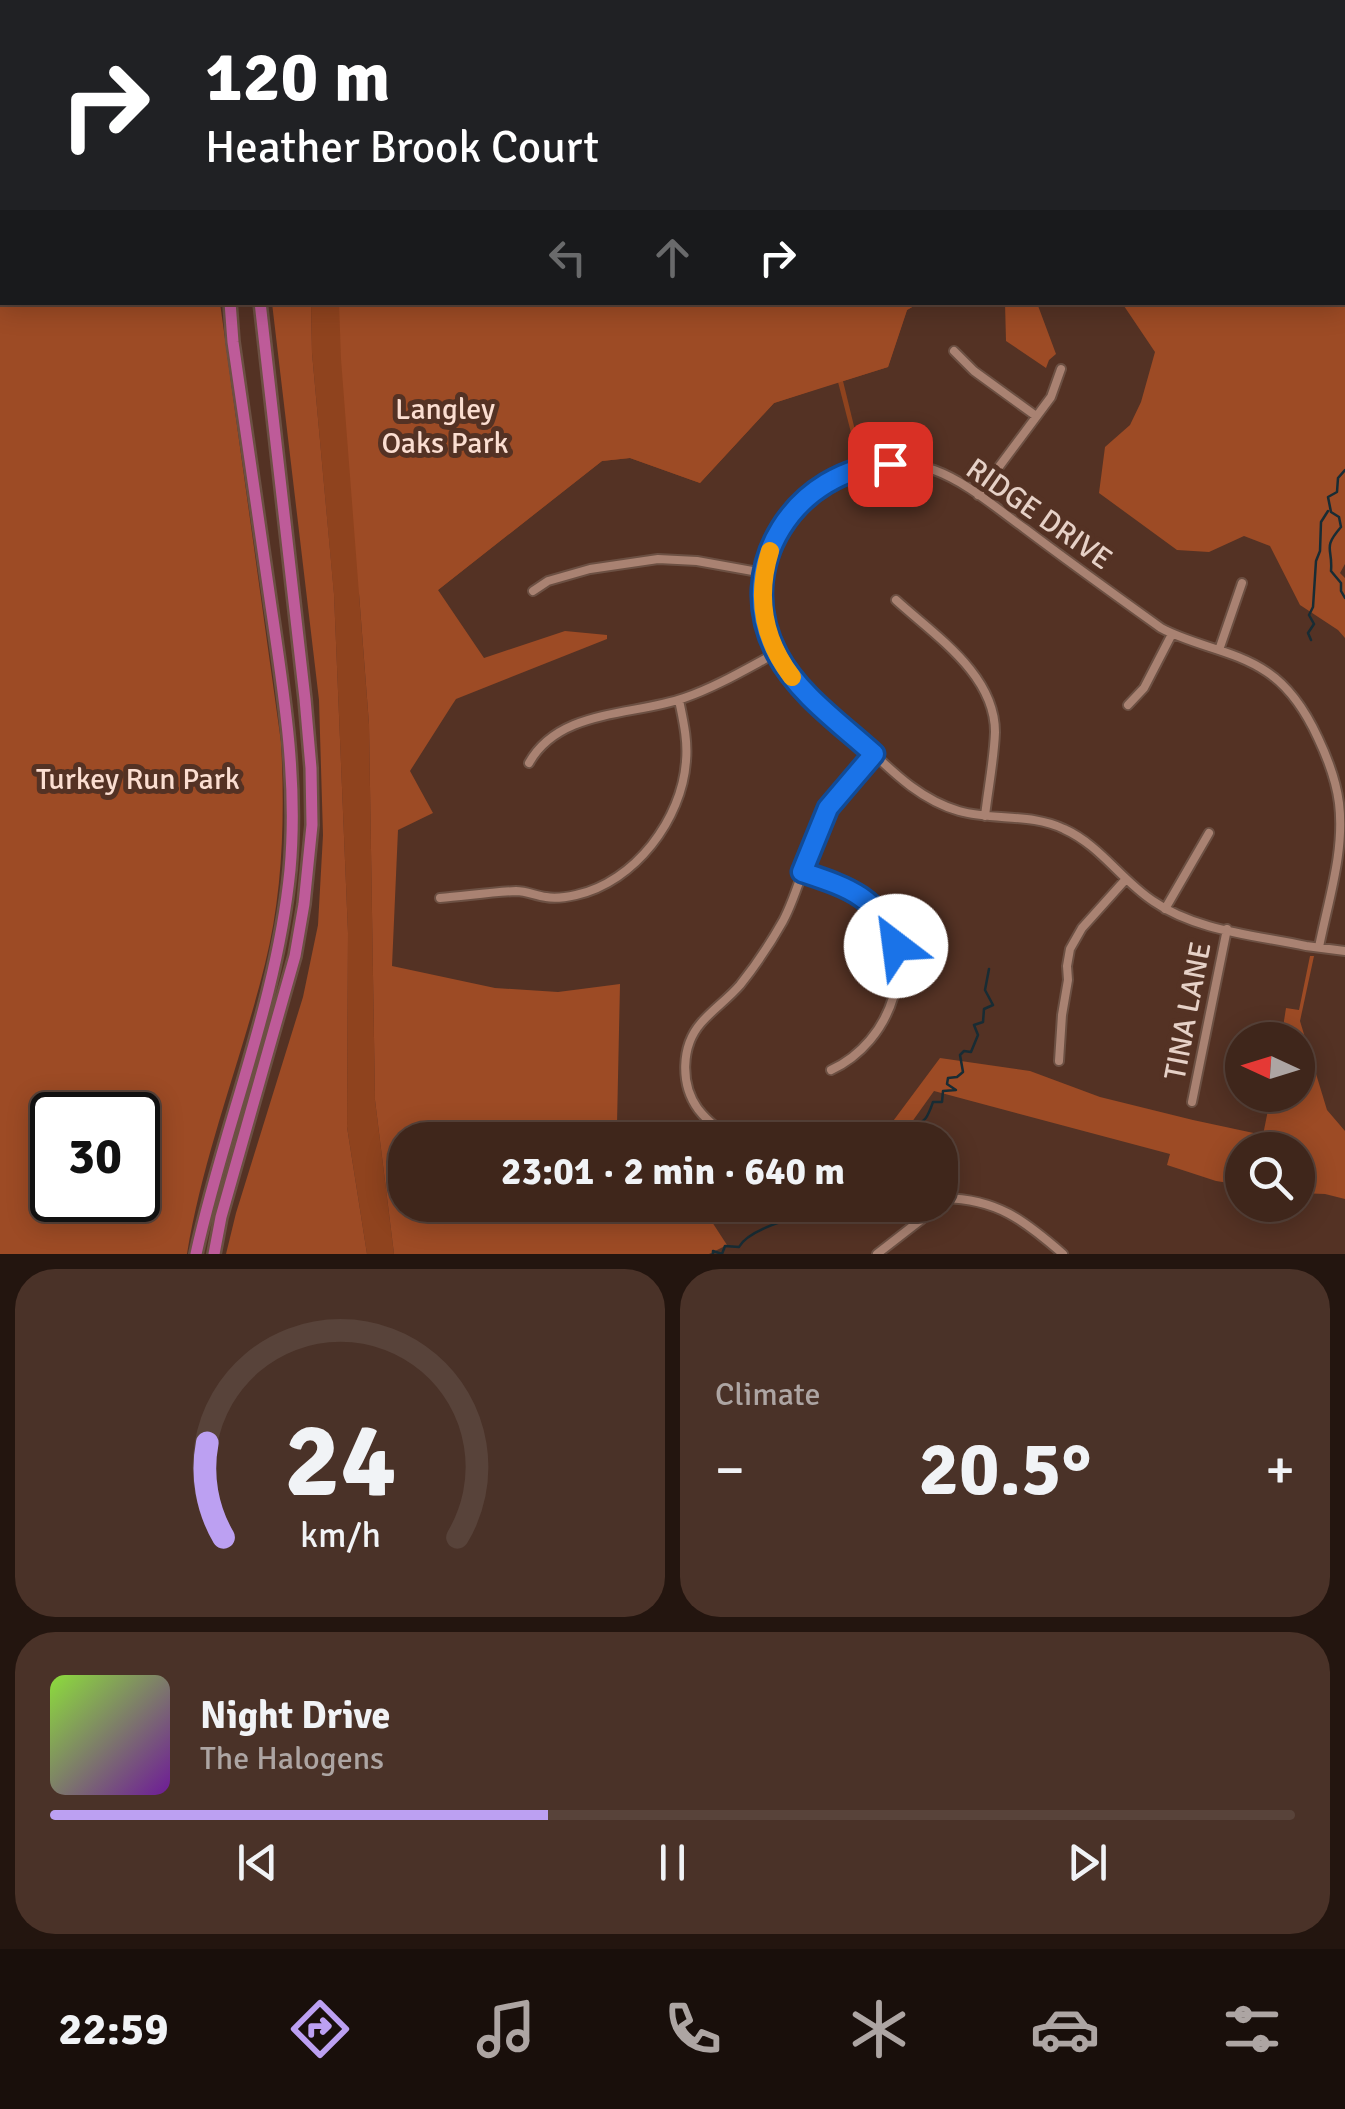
<!DOCTYPE html>
<meta charset="utf-8">
<style>
body{margin:0;font-family:Signika,sans-serif;background:#4a3228;color:#f1f3f6;height:100vh;display:flex;flex-direction:column;font-size:38px;white-space:nowrap}
*{box-sizing:border-box;margin:0}
p{font-size:32px;color:#ada5a3}
.icon{flex:none;width:55px;height:55px;fill:none;stroke:currentColor;stroke-width:2;stroke-linecap:round;stroke-linejoin:round}
.map{position:relative;height:1254px;overflow:hidden}
.side{display:flex;flex-direction:column;gap:15px;padding:15px;background:#23150f;flex:1}
.side>*{flex:none}
.hud{position:absolute;left:0px;top:0px;width:1345px;height:305px;box-shadow:0 5px 25px #0003,0 0 0 2px #58433a;background:#202124;color:#fff;overflow:hidden}
.needle{width:65px;rotate:274deg}
.buttons{position:absolute;left:1225px;top:1022px;display:grid;gap:20px}
.buttons a{display:grid;place-items:center;width:90px;height:90px;border-radius:50%;background:#3f261b;box-shadow:0 5px 25px #0003,0 0 0 2px #58433a;font-size:50px}
.speed{position:absolute;left:30px;top:1092px;display:flex;gap:20px;font-size:50px;font-weight:700;text-align:center}
.speed>*{display:grid;place-content:center;width:130px;height:130px;border-radius:50%;background:#3f261b;box-shadow:0 5px 25px #0003,0 0 0 2px #58433a;line-height:1}
.speed .limit{border:5px solid #111;border-radius:15px;background:#fff;color:#111}
.pin{position:absolute;display:grid;place-items:center;width:85px;height:85px;color:#fff;margin:-42px;border-radius:20px;box-shadow:0 5px 15px #0006}
.me{position:absolute;width:110px;margin:-55px;rotate:330deg;stroke-linejoin:round;filter:drop-shadow(0 0 8px #0008)}
.turn{display:flex;align-items:center;gap:35px;height:210px;padding:0 40px;font-size:45px}
.turn .icon{width:130px;height:130px;stroke-width:2.5}
.turn b{display:block;font-size:70px;line-height:85px}
.lanes{display:flex;align-items:center;height:95px;padding:0 40px;background:#0003;justify-content:center;gap:50px;direction:ltr}
.lanes .off{opacity:.35}
.big{font-size:75px;font-weight:700;line-height:1.1}
.side .tile{flex:1;display:flex;flex-direction:column;justify-content:center;gap:15px;min-width:0;padding:0 35px;border-radius:40px;background:#4a3228}
.side .dial{align-items:center;gap:0}
.dial svg{height:260px;overflow:visible;fill:none;stroke:#58433a;stroke-width:7;stroke-linecap:round;text-anchor:middle}
.dial text{fill:#f1f3f6;stroke:none}
.song{display:flex;align-items:center;gap:30px}
.cover{width:120px;height:120px;border-radius:15px;background:linear-gradient(135deg,hsl(90 70% 55%),hsl(280 70% 35%))}
.played{height:10px;border-radius:5px;background:linear-gradient(90deg,#bca0f2 40%,#58433a 40%)}
.keys{display:flex;justify-content:space-around;direction:ltr}
.heat{display:flex;justify-content:space-between;align-items:center;font-size:55px;direction:ltr}
.side .tiles{flex:1;display:grid;gap:15px;grid-template-columns:1fr 1fr}
.tile:last-child{grid-column:span 2}
.trip{position:absolute;left:388px;top:1122px;width:570px;height:100px;border-radius:40px;background:#3f261b;box-shadow:0 5px 25px #0003,0 0 0 2px #58433a;font-weight:700;line-height:100px;text-align:center}
.dock{display:flex;height:160px;justify-content:space-around;align-items:center;background:#190f0b;color:#ada5a3}
.dock .icon{width:70px;height:70px}
.dock .selected{color:#bca0f2}
.dock b{font-size:45px;color:#f1f3f6}
.map>svg:first-child{display:block}
.green{fill:#8f431e}
.forest{fill:#9d4b25;fill-rule:evenodd}
.lines{fill:none;stroke-linecap:round;stroke-linejoin:round}
.stream{stroke:#182c34;stroke-width:2.5}
.minor-casing{stroke:#6c5043;stroke-width:12}
.highway-casing{stroke:#6c5043;stroke-width:16}
.minor{stroke:#a98272;stroke-width:8}
.highway{stroke:#be5b99;stroke-width:11}
.route-casing{stroke:#114b97;stroke-width:25}
.route{stroke:#1a73e8;stroke-width:18}
.slow{stroke:#f59e0b;stroke-width:18}
.labels{text-anchor:middle;dominant-baseline:central;stroke-width:10;stroke-linejoin:round;paint-order:stroke}
.park-label{font-size:30px;fill:#fbded1;stroke:#543224}
.street-label{font-size:30px;fill:#e6d1c7;stroke:#543224}
</style>
<div class="map">
<svg width="1345" height="1254" viewBox="0 0 1345 1254">
<rect width="100%" height="100%" fill="#543224"/>
<!-- green -->
<path class="green" d="M311,303H919L907,310L888,367L843,381L862,459L858,460L838,382L774,403L700,483L630,458L602,461L438,590L359,594L369,724L375,1100L394,1254H367L347,1127L348,933L334,595L312,353Z"/>
<!-- forest -->
<path class="forest" d="M320,0H771L764,2H319Z
M846,0H1277V2H839Z
M1343,103L1345,106V564L1340,573L1345,578V638L1338,630L1300,605L1270,546L1244,536L1209,552L1177,550L1099,493L1105,447L1130,425L1141,402L1155,352L1122,303L1342,302Z
M2,197V302L220,303L281,742C285,816 283,892 265,964C241,1061 203,1155 187,1254H0V202ZM52,1115H138V1200H52Z
M272,303H311L312,353L334,594L348,933L347,1127L367,1254H226L236,1213L303,997L318,925L323,835L319,700Z
M339,303H919L907,310L888,367L774,403L700,483L630,458L602,461L438,590L484,658L565,631L607,635V639L456,699L452,705L410,771L433,813L398,830L392,966L495,988L558,992L620,984L617,1124L629,1140H405V1205H701L727,1245L709,1254H394L375,1100L369,724L341,359Z
M1005,303H1037L1056,354L1049,360L1046,368L1006,341Z
M1310,956H1314L1300,1021L1327,1110L1345,1131V1199L1325,1194L1298,1193V1150H1242V1185L1216,1181L1167,1165L1170,1154L934,1091L899,1140H879L940,1058L1030,1071L1100,1097L1193,1120L1263,1135L1271,1095H1298V1040H1281L1286,1008L1299,1010Z"/>
<g class="lines">
<!-- stream -->
<path class="stream" d="M545,0L552,2
M1118,0L1130,2
M1168,0L1170,2
M1276,2L1280,0
M1342,85H1345
M1345,470L1338,478L1337,492L1328,497L1331,512L1339,517L1341,527C1322,549 1333,547 1331,571L1341,583V591L1345,598
M1311,640L1308,633L1314,624L1309,615L1313,607L1316,561L1320,551L1321,522L1328,511
M903,1140L910,1137L909,1132L911,1126C926,1123 928,1116 933,1102H942L943,1091L956,1090L947,1084L948,1078L957,1077L963,1072L960,1055L964,1051L971,1052L978,1035L974,1025L983,1022L984,1009L993,1005L985,990L989,969
M713,1254V1251L722,1254L725,1246L739,1247C751,1225 814,1213 838,1205"/>
<defs>
<path id="minor" d="M1342,34L1345,28
M954,351L974,371L1036,416
M978,495L1051,397L1061,369
M533,591L548,581L590,569L658,559L697,561L764,573
M896,600C934,635 995,674 995,732C994,760 988,789 985,816
M1219,650L1242,583
M1128,705L1144,688L1172,634
M529,763C559,709 632,716 684,698C716,687 746,669 776,653
M802,872C828,880 853,887 873,906C923,957 891,1043 831,1070
M440,898C465,896 491,892 516,891C527,891 536,896 546,897C556,899 567,897 576,895C635,882 682,819 686,761C688,740 683,720 679,700
M1165,909L1209,833
M1319,947C1328,901 1345,851 1339,803C1336,780 1328,759 1318,738C1306,712 1291,688 1267,672C1235,650 1194,646 1161,628C1115,595 1069,562 1024,528C996,508 967,482 934,470C900,458 861,463 830,480C803,495 782,519 771,548C752,597 766,644 798,684C818,703 839,722 860,741C890,769 918,799 959,811C994,821 1031,813 1064,829C1100,845 1121,880 1153,901C1196,931 1255,935 1306,946L1345,951
M1059,1061L1062,1015L1068,980L1067,966L1070,949L1082,928L1126,879
M1192,1102L1227,929
M741,1140C725,1136 708,1122 698,1109C680,1084 681,1046 701,1023C713,1009 728,999 740,985C756,965 770,944 783,921C801,887 807,848 825,814C838,791 857,772 874,754
M940,1204L944,1198C997,1199 1024,1220 1063,1254
M877,1254L940,1205"/>
<path id="highway" d="M292,2L293,0
M314,2L315,0
M196,1254C224,1126 277,1002 290,870C298,781 284,694 271,606C258,518 246,430 233,342L230,302
M214,1254L221,1217L295,956L304,904L312,825L311,768L305,699L260,302"/>
</defs>
<!-- minor casing -->
<use href="#minor" class="minor-casing"/>
<!-- highway casing -->
<use href="#highway" class="highway-casing"/>
<!-- minor -->
<use href="#minor" class="minor"/>
<!-- highway -->
<use href="#highway" class="highway"/>
</g>
<g class="lines">
<defs>
<path id="route" d="M890,464C796,469 731,567 777,654C798,694 841,724 874,754L828,808L802,872C847,887 880,897 896,946"/>
</defs>
<!-- route casing -->
<use href="#route" class="route-casing"/>
<!-- route -->
<use href="#route" class="route"/>
<!-- slow -->
<path class="slow" d="M770,551C756,596 763,639 792,677"/>
</g>
<g class="labels">
<!-- park labels -->
<g class="park-label">
<text x="445" y="409">Langley<tspan x="445" dy="34">Oaks Park</tspan></text>
<text x="138" y="779">Turkey Run Park</text>
</g>
<!-- street labels -->
<g class="street-label">
<text transform="translate(1039 514) rotate(35)">RIDGE DRIVE</text>
<text transform="translate(1188 1011) rotate(-79)">TINA LANE</text>
</g>
</g>
</svg>
<div class="buttons">
<a><svg class="needle" viewBox="-14 -14 28 28"><path d="M0-13l5 13h-10z" fill="#e53935"/><path d="M0 13l5-13h-10z" fill="#ada5a3"/></svg></a>
<a><svg class="icon" aria-label="search" viewBox="0 0 24 24"><circle cx="10" cy="10" r="6"/><path d="M15 15l6 6"/></svg></a>
</div>
<div class="speed"><div class="limit">30</div></div>
<div class="pin" style="left:890px;top:464px;background:#d93025"><svg class="icon" aria-label="arrive" viewBox="0 0 24 24"><path d="M6 21V4h12l-3 4 3 4H6"/></svg></div>
<svg class="me" style="left:896px;top:946px" viewBox="-20 -20 40 40"><circle r="19" fill="#fff"/><path d="M0-13L10 11 0 6-10 11z" fill="#1a73e8"/></svg>
<div class="trip">23:01 · 2 min · 640 m</div>
<div class="hud">
<div class="turn"><svg class="icon" aria-label="right" viewBox="0 0 24 24"><path d="M7 20v-9h11M14 6l5 5-5 5"/></svg><div><b>120 m</b>Heather Brook Court</div></div>
<div class="lanes"><svg class="icon off" aria-label="left" viewBox="0 0 24 24"><path d="M17 20v-9H6M10 6l-5 5 5 5"/></svg><svg class="icon off" aria-label="ahead" viewBox="0 0 24 24"><path d="M12 20V5M6 11l6-6 6 6"/></svg><svg class="icon" aria-label="right" viewBox="0 0 24 24"><path d="M7 20v-9h11M14 6l5 5-5 5"/></svg></div>
</div>
</div>
<section class="side">
<div class="tiles">
<div class="tile dial"><svg viewBox="0 0 100 80">
<path d="M14 69A42 42 0 1 1 86 69"/>
<path d="M14 69A42 42 0 0 1 9 40" stroke="#bca0f2"/>
<text x="50" y="56" font-size="32" font-weight="700">24</text>
<text x="50" y="72" font-size="11">km/h</text>
</svg></div>
<div class="tile"><p>Climate</p>
<div class="heat"><a>−</a><b class="big">20.5°</b><a>+</a></div>
</div>
<div class="tile">
<div class="song"><i class="cover"></i><div><b>Night Drive</b><p>The Halogens</p></div></div>
<div class="played"></div>
<div class="keys"><svg class="icon" aria-label="previous" viewBox="0 0 24 24"><path d="M18 5L8 12l10 7zM5 5v14"/></svg><svg class="icon" aria-label="pause" viewBox="0 0 24 24"><path d="M8 5v14M16 5v14"/></svg><svg class="icon" aria-label="next" viewBox="0 0 24 24"><path d="M6 5l10 7-10 7zM19 5v14"/></svg></div>
</div>
</div>
</section>
<nav class="dock">
<b>22:59</b>
<svg class="icon selected" aria-label="directions" viewBox="0 0 24 24"><path d="M12 3l9 9-9 9-9-9zM9 14v-3h6M13 9l2 2-2 2"/></svg>
<svg class="icon" aria-label="music" viewBox="0 0 24 24"><path d="M9 18V5l10-2v13"/><circle cx="6" cy="18" r="3"/><circle cx="16" cy="16" r="3"/></svg>
<svg class="icon" aria-label="phone" viewBox="0 0 24 24"><path d="M5 4h4l2 5-3 2q2 4 5 5l2-3 5 2v4C11 20 4 13 5 4z"/></svg>
<svg class="icon" aria-label="climate" viewBox="0 0 24 24"><path d="M12 3v18M4 7l16 10M4 17L20 7"/></svg>
<svg class="icon" aria-label="car" viewBox="0 0 24 24"><path d="M5 17H2v-5l4-1 3-4h7l3 4 3 1v5h-3M9 17h6M6 11h13"/><circle cx="7" cy="17" r="2"/><circle cx="17" cy="17" r="2"/></svg>
<svg class="icon" aria-label="filters" viewBox="0 0 24 24"><path d="M4 7h16M4 17h16"/><circle cx="9" cy="7" r="2"/><circle cx="15" cy="17" r="2"/></svg>
</nav>
